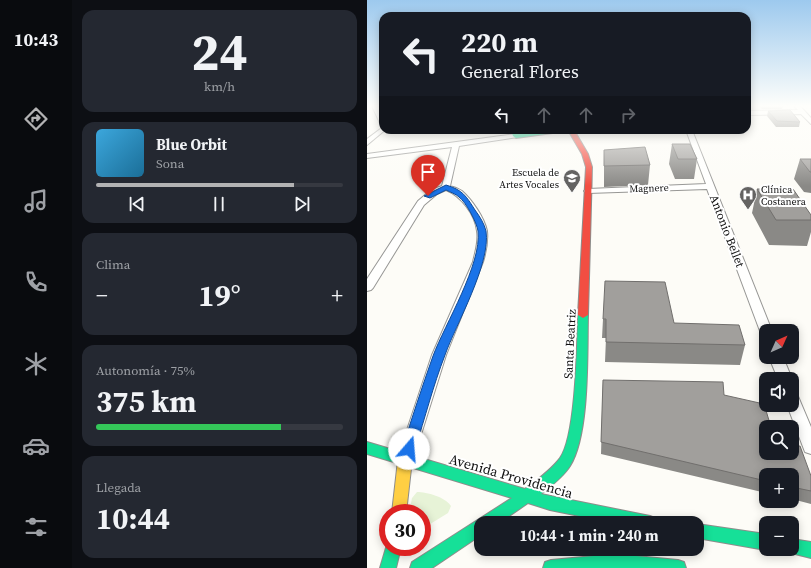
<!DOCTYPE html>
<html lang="es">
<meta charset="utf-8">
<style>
body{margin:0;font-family:"Source Serif 4",serif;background:#242831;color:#f1f3f6;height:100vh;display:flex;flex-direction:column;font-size:15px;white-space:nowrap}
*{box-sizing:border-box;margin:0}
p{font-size:13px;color:#9ea1a6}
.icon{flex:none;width:22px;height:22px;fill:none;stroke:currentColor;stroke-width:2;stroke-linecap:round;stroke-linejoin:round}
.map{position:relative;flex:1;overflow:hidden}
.panel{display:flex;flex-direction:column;gap:10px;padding:10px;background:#0d0f14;width:295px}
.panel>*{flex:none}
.top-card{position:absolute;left:12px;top:12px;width:372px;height:122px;border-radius:12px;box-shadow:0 2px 10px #0003;background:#171b24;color:#f1f3f6;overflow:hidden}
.needle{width:26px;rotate:45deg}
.tools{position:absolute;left:392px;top:324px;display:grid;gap:8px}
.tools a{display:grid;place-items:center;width:40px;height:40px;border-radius:8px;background:#171b24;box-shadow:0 2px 10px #0003;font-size:20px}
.speed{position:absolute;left:12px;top:504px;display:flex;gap:8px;font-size:20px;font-weight:700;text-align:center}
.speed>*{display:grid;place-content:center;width:52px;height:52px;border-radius:50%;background:#171b24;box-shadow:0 2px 10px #0003;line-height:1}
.speed .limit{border:6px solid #d22;background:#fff;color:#111}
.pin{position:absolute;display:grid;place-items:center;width:34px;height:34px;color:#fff;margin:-41px -17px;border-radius:50% 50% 50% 0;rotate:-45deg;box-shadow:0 0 4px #0007}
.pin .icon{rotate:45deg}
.me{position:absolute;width:44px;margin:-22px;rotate:18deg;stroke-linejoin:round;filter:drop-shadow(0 0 3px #0008)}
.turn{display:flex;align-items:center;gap:14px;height:84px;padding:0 16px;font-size:18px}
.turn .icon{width:52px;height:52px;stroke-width:2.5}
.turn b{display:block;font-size:28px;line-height:34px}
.lanes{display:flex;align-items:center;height:38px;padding:0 16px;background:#0003;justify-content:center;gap:20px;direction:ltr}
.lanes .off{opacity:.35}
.big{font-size:30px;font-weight:700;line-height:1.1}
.panel .tile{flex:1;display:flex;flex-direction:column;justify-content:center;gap:6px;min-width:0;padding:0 14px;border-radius:12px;background:#242831}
.panel .dial{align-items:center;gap:0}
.dial b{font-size:52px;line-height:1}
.song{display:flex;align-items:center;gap:12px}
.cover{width:48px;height:48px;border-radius:6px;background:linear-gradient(135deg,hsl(200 70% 55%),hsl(200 70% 35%))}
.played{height:4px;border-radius:2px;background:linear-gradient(90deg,#b2b2b3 80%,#363941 80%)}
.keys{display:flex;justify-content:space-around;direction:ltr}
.heat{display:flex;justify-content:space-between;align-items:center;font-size:22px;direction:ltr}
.charge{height:6px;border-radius:3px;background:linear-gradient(90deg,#34c759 75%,#363941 0)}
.trip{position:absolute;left:107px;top:516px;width:230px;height:40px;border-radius:12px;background:#171b24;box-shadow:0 2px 10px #0003;font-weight:700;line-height:40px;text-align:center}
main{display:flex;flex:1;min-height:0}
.tabs{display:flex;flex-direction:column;width:72px;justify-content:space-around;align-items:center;background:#090b0e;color:#9ea1a6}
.tabs .icon{width:28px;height:28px}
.tabs .active{color:#b2b2b3}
.tabs b{font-size:18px;color:#f1f3f6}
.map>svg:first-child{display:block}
.green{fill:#e7f3d7}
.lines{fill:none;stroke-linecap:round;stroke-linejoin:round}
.street-casing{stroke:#979795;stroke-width:2}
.fast-casing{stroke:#8e8d8b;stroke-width:2}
.slow-casing{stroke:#8e8d8b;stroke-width:2}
.jam-casing{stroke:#8e8d8b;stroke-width:2}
.street{fill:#fffffe;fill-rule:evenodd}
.fast{fill:#16e098;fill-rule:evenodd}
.slow{fill:#ffcf43;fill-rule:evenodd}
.jam{fill:#f24e42;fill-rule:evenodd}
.wall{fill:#8a8986}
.building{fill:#a19f9c;stroke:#716f6d}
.route{fill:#1a73e8;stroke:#114b97}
.labels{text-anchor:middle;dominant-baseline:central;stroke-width:4;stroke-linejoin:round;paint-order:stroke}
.far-poi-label{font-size:10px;fill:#111;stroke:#fff;text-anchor:end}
.far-street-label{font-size:10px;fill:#111;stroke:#fff}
.street-label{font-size:12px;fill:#111;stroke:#fff}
.near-street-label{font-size:14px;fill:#111;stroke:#fff}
</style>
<main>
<nav class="tabs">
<b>10:43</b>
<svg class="icon active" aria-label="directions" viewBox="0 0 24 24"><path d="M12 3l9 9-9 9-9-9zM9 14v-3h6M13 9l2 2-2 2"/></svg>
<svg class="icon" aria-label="music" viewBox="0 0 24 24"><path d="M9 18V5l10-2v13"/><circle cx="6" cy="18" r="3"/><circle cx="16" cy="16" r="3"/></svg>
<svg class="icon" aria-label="phone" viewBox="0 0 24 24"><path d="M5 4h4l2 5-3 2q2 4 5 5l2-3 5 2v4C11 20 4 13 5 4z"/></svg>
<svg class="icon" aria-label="climate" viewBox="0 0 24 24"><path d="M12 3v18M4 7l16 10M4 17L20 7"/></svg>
<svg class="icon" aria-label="car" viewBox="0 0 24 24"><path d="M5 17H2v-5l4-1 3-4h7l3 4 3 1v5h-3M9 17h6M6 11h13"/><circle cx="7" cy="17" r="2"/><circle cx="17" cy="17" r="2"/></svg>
<svg class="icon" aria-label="filters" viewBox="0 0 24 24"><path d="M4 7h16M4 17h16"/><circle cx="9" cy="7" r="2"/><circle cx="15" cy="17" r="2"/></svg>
</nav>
<section class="panel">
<div class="tile dial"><b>24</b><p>km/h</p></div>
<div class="tile">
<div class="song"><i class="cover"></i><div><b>Blue Orbit</b><p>Sona</p></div></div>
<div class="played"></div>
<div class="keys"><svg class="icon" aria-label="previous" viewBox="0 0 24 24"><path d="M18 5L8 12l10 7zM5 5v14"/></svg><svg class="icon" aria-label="pause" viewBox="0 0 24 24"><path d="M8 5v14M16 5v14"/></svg><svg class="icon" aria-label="next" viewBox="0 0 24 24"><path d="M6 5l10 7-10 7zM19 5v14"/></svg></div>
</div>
<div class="tile"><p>Clima</p>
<div class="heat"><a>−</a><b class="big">19°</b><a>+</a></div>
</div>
<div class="tile"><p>Autonomía · 75%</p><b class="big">375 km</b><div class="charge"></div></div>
<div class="tile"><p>Llegada</p><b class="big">10:44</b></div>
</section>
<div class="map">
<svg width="444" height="568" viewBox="0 0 444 568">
<rect width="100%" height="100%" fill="#fdfcf7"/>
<!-- green -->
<path class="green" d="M50,492C60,492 78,497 84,506L81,513L55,529V513H42L45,498Z"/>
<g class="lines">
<defs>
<path id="street" d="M5,106H11L16,116V125L13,123Z
M427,106H433L444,118V124L434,114L380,115V111L431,110Z
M16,127V130H18L0,145V139Z
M319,130H325L405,331H399V335L395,334L393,331L340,189L221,193L217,191L221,189L339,184Z
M149,134L152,136L151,137L92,146L83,186C87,187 92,189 95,191C105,200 117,217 120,231C121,241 119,252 116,262L79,355L46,460L44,465L38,467L32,465L30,460L65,355L106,262C108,252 112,242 110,231C108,214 94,196 79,190L70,194L57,205L6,288L4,290L0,291V279L51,201L64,190L75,186L85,147L0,158V154Z
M402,357H416L425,379H411Z
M425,392L430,394L444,427V454L438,452L420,405H425Z"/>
<path id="fast" d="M144,130H150L151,134L181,130H196L193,132L149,138L146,136Z
M216,312L221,315C220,353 223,434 203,466C196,477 184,486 174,494L283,516L288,518L290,523H247L183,510L161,503L132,523H114V535L65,568H43L45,562L145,498L0,454V442L158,489C170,480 184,470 193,458C209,436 210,345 211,315Z
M330,524L399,534V549H400L399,550L330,538Z
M425,539L444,542V558L420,552L418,549H425Z
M21,541V547H34L29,568H13Z
M248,554L311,560L317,562L319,568H176L178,562L184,560Z"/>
<path id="slow" d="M38,454L43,456L45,460L39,513H25L31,460L33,456Z"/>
<path id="jam" d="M201,130H207L221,154L225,167L221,315L216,318L211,315L219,167L215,154Z"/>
</defs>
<!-- street casing -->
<use href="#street" class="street-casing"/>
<!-- fast casing -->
<use href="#fast" class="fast-casing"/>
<!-- slow casing -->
<use href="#slow" class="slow-casing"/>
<!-- jam casing -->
<use href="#jam" class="jam-casing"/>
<!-- street -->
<use href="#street" class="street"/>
<!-- fast -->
<use href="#fast" class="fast"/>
<!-- slow -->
<use href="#slow" class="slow"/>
<!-- jam -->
<use href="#jam" class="jam"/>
</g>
<!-- wall -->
<path class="wall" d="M392,106H416L415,109H395Z
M401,111L433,122L432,127H409L400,116Z
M295,130H311V133H295Z
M305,144L330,159L327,179H308L302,164Z
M237,150L283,165L281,185L237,187Z
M433,159H444V193L437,192L427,179Z
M390,189L444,215V232L440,246L402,245L385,213Z
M236,319L307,323L378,345L373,365L238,362L239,338H235Z
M236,380L357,395L399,453L444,476V504L425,499V475H399V493L234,454Z"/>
<!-- building -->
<path class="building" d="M423,110L433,122L410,121L401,111Z
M305,144H323L330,159H311Z
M278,147L283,165L237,166V150Z
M433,159H444V172H443Z
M390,189H426L444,215V220H409Z
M238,281L298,282L307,323L372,325L378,345L239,342V319H236Z
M236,380L356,382L357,395L397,404L404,427H399V453H425V446H433L444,476V491L425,487V475H399V481L234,442Z"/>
<!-- sky -->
<linearGradient id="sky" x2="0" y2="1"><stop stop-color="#9dc9ee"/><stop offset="0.57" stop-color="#fefefb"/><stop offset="1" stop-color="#fefefb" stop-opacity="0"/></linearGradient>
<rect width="444" height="186" fill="url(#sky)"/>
<!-- route -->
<path class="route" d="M79,185C96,190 99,196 108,210C113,217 117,223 119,231C124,264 89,324 78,355C66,386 58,418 48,449L46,453L42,454L37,453L35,449C45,418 55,387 66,356C78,324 115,264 111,231C110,223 99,202 92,197C89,194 83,192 79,190L63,198L57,196Z"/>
<!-- icons -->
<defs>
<symbol id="university-pin" viewBox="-11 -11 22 30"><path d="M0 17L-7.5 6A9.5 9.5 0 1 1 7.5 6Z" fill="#646362" stroke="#fff"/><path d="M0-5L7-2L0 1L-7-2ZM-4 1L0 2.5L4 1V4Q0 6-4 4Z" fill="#fff"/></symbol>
<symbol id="hospital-pin" viewBox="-11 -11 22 30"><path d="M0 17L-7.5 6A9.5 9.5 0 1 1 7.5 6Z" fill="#646362" stroke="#fff"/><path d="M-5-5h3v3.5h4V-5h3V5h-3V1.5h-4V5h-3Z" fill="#fff"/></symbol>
</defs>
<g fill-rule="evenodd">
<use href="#university-pin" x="195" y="168" width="20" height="27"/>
<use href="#hospital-pin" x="371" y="185" width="20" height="27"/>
</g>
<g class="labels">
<!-- far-poi labels -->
<g class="far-poi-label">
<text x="192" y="172">Escuela de<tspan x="192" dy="12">Artes Vocales</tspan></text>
<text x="394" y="189" text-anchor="start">Clínica<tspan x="394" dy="12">Costanera</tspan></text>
</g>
<!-- far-street labels -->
<g class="far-street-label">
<text transform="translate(282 188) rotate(-2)">Magnere</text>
</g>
<!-- street labels -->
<g class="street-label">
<text transform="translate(360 231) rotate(69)">Antonio Bellet</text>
<text transform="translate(203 344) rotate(-87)">Santa Beatriz</text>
</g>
<!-- near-street labels -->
<g class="near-street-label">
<text transform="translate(144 476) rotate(16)">Avenida Providencia</text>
</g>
</g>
</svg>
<div class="tools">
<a><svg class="needle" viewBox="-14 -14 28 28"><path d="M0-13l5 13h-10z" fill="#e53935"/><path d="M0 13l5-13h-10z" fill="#9ea1a6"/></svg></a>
<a><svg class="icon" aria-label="sound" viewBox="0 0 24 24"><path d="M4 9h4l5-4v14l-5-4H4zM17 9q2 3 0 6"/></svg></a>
<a><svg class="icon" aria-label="search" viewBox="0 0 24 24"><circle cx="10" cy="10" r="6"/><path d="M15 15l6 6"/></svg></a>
<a>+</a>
<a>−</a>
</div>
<div class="speed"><div class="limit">30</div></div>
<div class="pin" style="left:61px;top:196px;background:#d93025"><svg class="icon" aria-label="arrive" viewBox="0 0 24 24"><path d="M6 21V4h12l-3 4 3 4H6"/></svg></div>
<svg class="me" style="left:42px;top:449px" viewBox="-20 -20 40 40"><circle r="19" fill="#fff"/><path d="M0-13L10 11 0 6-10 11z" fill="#1a73e8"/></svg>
<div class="trip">10:44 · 1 min · 240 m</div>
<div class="top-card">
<div class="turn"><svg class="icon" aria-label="left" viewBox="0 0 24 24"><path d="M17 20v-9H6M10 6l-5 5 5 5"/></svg><div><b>220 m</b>General Flores</div></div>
<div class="lanes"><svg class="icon" aria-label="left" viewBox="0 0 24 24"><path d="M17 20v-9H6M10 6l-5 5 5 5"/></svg><svg class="icon off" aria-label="ahead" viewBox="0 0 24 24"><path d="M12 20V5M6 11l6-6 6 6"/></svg><svg class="icon off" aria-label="ahead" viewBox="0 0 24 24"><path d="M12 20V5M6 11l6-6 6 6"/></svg><svg class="icon off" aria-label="right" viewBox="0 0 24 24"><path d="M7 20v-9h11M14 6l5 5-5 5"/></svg></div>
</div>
</div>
</main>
